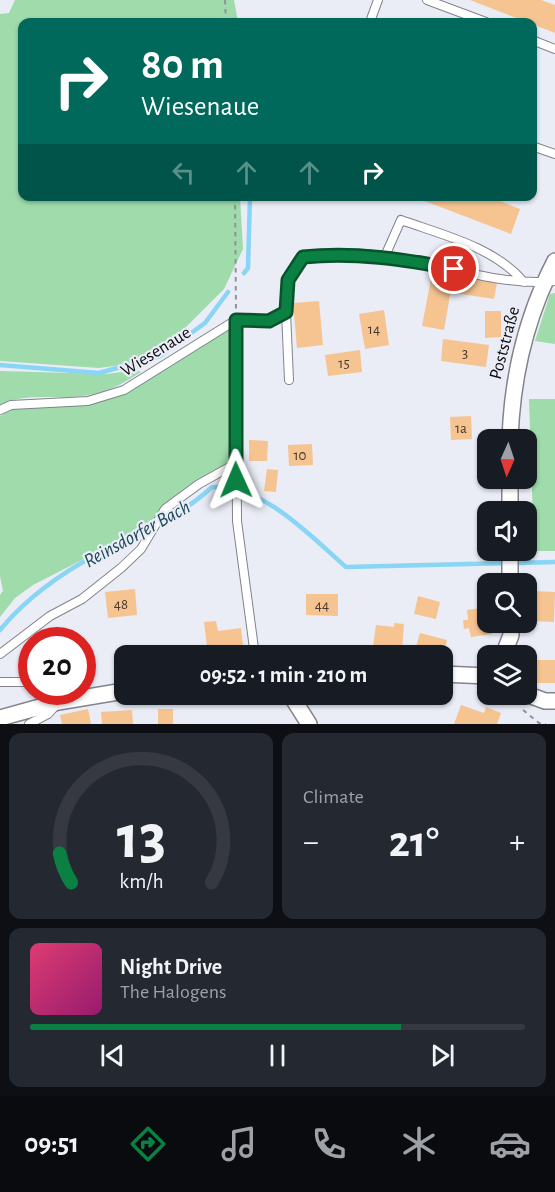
<!DOCTYPE html>
<meta charset="utf-8">
<style>
body{margin:0;font-family:"Alegreya Sans",sans-serif;background:#242831;color:#f1f3f6;height:100vh;display:flex;flex-direction:column;font-size:22px;white-space:nowrap}
*{box-sizing:border-box;margin:0}
p{font-size:20px;color:#9ea1a6}
.icon{flex:none;width:33px;height:33px;fill:none;stroke:currentColor;stroke-width:2;stroke-linecap:round;stroke-linejoin:round}
.map{position:relative;height:724px;overflow:hidden}
.sheet{display:flex;flex-direction:column;gap:9px;padding:9px;background:#0d0f14;flex:1}
.sheet>*{flex:none}
.hud{position:absolute;left:18px;top:18px;width:519px;height:183px;border-radius:12px;box-shadow:0 2px 4px #0004;background:#00695c;color:#fff;overflow:hidden}
.needle{width:39px;rotate:183deg}
.buttons{position:absolute;left:477px;top:429px;display:grid;gap:12px}
.buttons a{display:grid;place-items:center;width:60px;height:60px;border-radius:12px;background:#171b24;box-shadow:0 2px 4px #0004;font-size:30px}
.speed{position:absolute;left:18px;top:627px;display:flex;gap:12px;font-size:30px;font-weight:700;text-align:center}
.speed>*{display:grid;place-content:center;width:78px;height:78px;border-radius:50%;background:#171b24;box-shadow:0 2px 4px #0004;line-height:1}
.speed .limit{border:9px solid #d22;background:#fff;color:#111}
.pin{position:absolute;display:grid;place-items:center;width:51px;height:51px;color:#fff;margin:-26px;border:3px solid #fff;border-radius:50%;box-shadow:0 2px 6px #0007}
.me{position:absolute;width:66px;margin:-33px;rotate:359deg;stroke-linejoin:round;filter:drop-shadow(0 0 4px #0008)}
.turn{display:flex;align-items:center;gap:21px;height:126px;padding:0 24px;font-size:27px}
.turn .icon{width:78px;height:78px;stroke-width:2.5}
.turn b{display:block;font-size:42px;line-height:51px}
.lanes{display:flex;align-items:center;height:57px;padding:0 24px;background:#0003;justify-content:center;gap:30px;direction:ltr}
.lanes .off{opacity:.35}
.big{font-size:45px;font-weight:700;line-height:1.1}
.sheet .card{flex:1;display:flex;flex-direction:column;justify-content:center;gap:9px;min-width:0;padding:0 21px;border-radius:12px;background:#242831}
.sheet .dial{align-items:center;gap:0}
.dial svg{height:156px;overflow:visible;fill:none;stroke:#363941;stroke-width:7;stroke-linecap:round;text-anchor:middle}
.dial text{fill:#f1f3f6;stroke:none}
.song{display:flex;align-items:center;gap:18px}
.cover{width:72px;height:72px;border-radius:9px;background:linear-gradient(135deg,hsl(340 70% 55%),hsl(320 70% 35%))}
.played{height:6px;border-radius:3px;background:linear-gradient(90deg,#0b8043 75%,#363941 75%)}
.keys{display:flex;justify-content:space-around;direction:ltr}
.heat{display:flex;justify-content:space-between;align-items:center;font-size:33px;direction:ltr}
.sheet .tiles{flex:1;display:grid;gap:9px;grid-template-columns:1fr 1fr}
.card:last-child{grid-column:span 2}
.trip{position:absolute;left:114px;top:645px;width:339px;height:60px;border-radius:12px;background:#171b24;box-shadow:0 2px 4px #0004;font-weight:700;line-height:60px;text-align:center}
.dock{display:flex;height:96px;justify-content:space-around;align-items:center;background:#090b0e;color:#9ea1a6}
.dock .icon{width:42px;height:42px}
.dock .selected{color:#0b8043}
.dock b{font-size:27px;color:#f1f3f6}
.map>svg:first-child{display:block}
.green{fill:#9fdbab}
.lines{fill:none;stroke-linecap:round;stroke-linejoin:round}
.stream{stroke:#89d5f5;stroke-width:4.5}
.building{fill:#f6c491}
.service-casing{stroke:#82838c;stroke-width:10}
.minor-casing{stroke:#82838c;stroke-width:18}
.path{stroke:#919299;stroke-width:2;stroke-dasharray:4.5 4.5;stroke-linecap:butt}
.service{stroke:#fff;stroke-width:8}
.minor{stroke:#fff;stroke-width:15}
.route-casing{stroke:#07532c;stroke-width:15}
.route{stroke:#0b8043;stroke-width:10}
.labels{text-anchor:middle;dominant-baseline:central;stroke-width:4.5;stroke-linejoin:round;paint-order:stroke}
.number-label{font-size:15px;fill:#463930}
.street-label{font-size:18px;fill:#0b0b0f;stroke:#eaecf6}
.water-label{font-size:20px;font-style:italic;fill:#1e495a;stroke:#eaecf6}
</style>
<div class="map">
<svg width="555" height="724" viewBox="0 0 555 724">
<rect width="100%" height="100%" fill="#eaecf6"/>
<!-- green -->
<path class="green" d="M15,0H234L238,22H22V196L240,197L243,249L224,289L184,329L135,363L99,368L0,361V14L9,13Z
M555,293V344L535,341L550,294Z
M223,329L230,330L234,335L230,458L226,465L164,507L150,525L33,585L15,598L0,617V595L3,591L0,576V416L11,409L92,404L126,393Z
M136,370L141,372C125,382 109,392 89,395C62,401 25,391 0,405V371L107,374Z
M529,399H555V551H534Z"/>
<g class="lines">
<!-- stream -->
<path class="stream" d="M244,273L248,268L250,196
M0,365L99,373L160,356L205,323L228,292
M0,630C27,597 63,572 101,552C140,532 180,517 212,487C265,486 308,534 346,567L555,562"/>
</g>
<!-- building -->
<path class="building" d="M470,0H541L555,5V33Z
M487,196L520,209L511,234L414,197Z
M432,274L453,278L444,330L422,326Z
M457,277L497,283L494,299L455,293Z
M319,301L323,345L297,348L293,303Z
M384,310L389,345L365,349L359,314Z
M485,311H501V337L485,338Z
M443,339L489,345L486,367L441,361Z
M360,350L362,372L328,376L325,355Z
M471,416L472,439L451,440L450,417Z
M249,440L268,441L267,461H249Z
M312,444L313,465L289,466L288,445Z
M267,469L278,470L276,492L264,491Z
M135,589L137,615L108,618L105,592Z
M531,591L555,592L554,622L529,621Z
M306,594H338V616L306,615Z
M418,596L440,602L436,619L414,614Z
M488,607V622H490L492,634L471,637L469,628L464,629L463,620H468L467,610Z
M216,621L218,631L241,628L244,654L208,656L204,622Z
M394,623L404,624L402,650L373,647L376,625L394,627Z
M420,633L447,640L443,656L414,654Z
M532,660H555V683H532Z
M461,705L484,713L486,707L501,713L497,724H454Z
M88,709L91,724H62L60,715Z
M158,709H173V724H158Z
M132,710L133,724H102L101,712Z"/>
<g class="lines">
<defs>
<path id="service" d="M427,0L486,22
M370,22L378,0
M532,40L555,49
M532,146L555,154
M385,256L401,220C443,235 494,247 524,282
M286,312L289,380
M236,320L237,521L255,656
M0,410L11,405L88,401L124,390L236,320L269,321L286,312L288,280L303,257C330,254 358,252 386,256C441,263 499,287 555,281
M0,654L50,616L82,599L121,568L141,549L165,509L199,484L235,464
M0,682H32
M29,724L48,714L57,704"/>
<path id="minor" d="M510,440C512,376 526,317 555,261
M510,478V512
M510,550V584
M503,656L511,635V622
M442,674L488,676
M290,694L309,724
M526,694L545,701H555
M0,718L58,702L124,691"/>
</defs>
<!-- service casing -->
<use href="#service" class="service-casing"/>
<!-- minor casing -->
<use href="#minor" class="minor-casing"/>
<!-- path -->
<path class="path" d="M225,0L226,22
M235,196L236,311
M481,690L486,699L492,701L503,694
M523,710L539,723L546,724"/>
<!-- service -->
<use href="#service" class="service"/>
<!-- minor -->
<use href="#minor" class="minor"/>
</g>
<g class="lines">
<defs>
<path id="route" d="M236,480V320L269,321L286,312L288,280L303,257C355,252 403,259 454,269"/>
</defs>
<!-- route casing -->
<use href="#route" class="route-casing"/>
<!-- route -->
<use href="#route" class="route"/>
</g>
<g class="labels">
<!-- number labels -->
<g class="number-label">
<text x="374" y="329">14</text>
<text x="465" y="353">3</text>
<text x="344" y="363">15</text>
<text x="461" y="428">1a</text>
<text x="300" y="455">10</text>
<text x="121" y="604">48</text>
<text x="322" y="605">44</text>
</g>
<!-- street labels -->
<g class="street-label">
<text transform="translate(505 343) rotate(-75)">Poststraße</text>
<text transform="translate(156 352) rotate(-32)">Wiesenaue</text>
</g>
<!-- water labels -->
<g class="water-label">
<text transform="translate(137 534) rotate(-29)">Reinsdorfer Bach</text>
</g>
</g>
</svg>
<div class="buttons">
<a><svg class="needle" viewBox="-14 -14 28 28"><path d="M0-13l5 13h-10z" fill="#e53935"/><path d="M0 13l5-13h-10z" fill="#9ea1a6"/></svg></a>
<a><svg class="icon" aria-label="sound" viewBox="0 0 24 24"><path d="M4 9h4l5-4v14l-5-4H4zM17 9q2 3 0 6"/></svg></a>
<a><svg class="icon" aria-label="search" viewBox="0 0 24 24"><circle cx="10" cy="10" r="6"/><path d="M15 15l6 6"/></svg></a>
<a><svg class="icon" aria-label="layers" viewBox="0 0 24 24"><path d="M12 4l9 5-9 5-9-5zM3 14l9 5 9-5"/></svg></a>
</div>
<div class="speed"><div class="limit">20</div></div>
<div class="pin" style="left:454px;top:269px;background:#d93025"><svg class="icon" aria-label="arrive" viewBox="0 0 24 24"><path d="M6 21V4h12l-3 4 3 4H6"/></svg></div>
<svg class="me" style="left:236px;top:480px" viewBox="-20 -20 40 40"><path d="M0-17L14 15 0 8-14 15z" fill="#0b8043" stroke="#fff" stroke-width="4"/></svg>
<div class="trip">09:52 · 1 min · 210 m</div>
<div class="hud">
<div class="turn"><svg class="icon" aria-label="right" viewBox="0 0 24 24"><path d="M7 20v-9h11M14 6l5 5-5 5"/></svg><div><b>80 m</b>Wiesenaue</div></div>
<div class="lanes"><svg class="icon off" aria-label="left" viewBox="0 0 24 24"><path d="M17 20v-9H6M10 6l-5 5 5 5"/></svg><svg class="icon off" aria-label="ahead" viewBox="0 0 24 24"><path d="M12 20V5M6 11l6-6 6 6"/></svg><svg class="icon off" aria-label="ahead" viewBox="0 0 24 24"><path d="M12 20V5M6 11l6-6 6 6"/></svg><svg class="icon" aria-label="right" viewBox="0 0 24 24"><path d="M7 20v-9h11M14 6l5 5-5 5"/></svg></div>
</div>
</div>
<section class="sheet">
<div class="tiles">
<div class="card dial"><svg viewBox="0 0 100 80">
<path d="M14 69A42 42 0 1 1 86 69"/>
<path d="M14 69A42 42 0 0 1 8 54" stroke="#0b8043"/>
<text x="50" y="56" font-size="32" font-weight="700">13</text>
<text x="50" y="72" font-size="11">km/h</text>
</svg></div>
<div class="card"><p>Climate</p>
<div class="heat"><a>−</a><b class="big">21°</b><a>+</a></div>
</div>
<div class="card">
<div class="song"><i class="cover"></i><div><b>Night Drive</b><p>The Halogens</p></div></div>
<div class="played"></div>
<div class="keys"><svg class="icon" aria-label="previous" viewBox="0 0 24 24"><path d="M18 5L8 12l10 7zM5 5v14"/></svg><svg class="icon" aria-label="pause" viewBox="0 0 24 24"><path d="M8 5v14M16 5v14"/></svg><svg class="icon" aria-label="next" viewBox="0 0 24 24"><path d="M6 5l10 7-10 7zM19 5v14"/></svg></div>
</div>
</div>
</section>
<nav class="dock">
<b>09:51</b>
<svg class="icon selected" aria-label="directions" viewBox="0 0 24 24"><path d="M12 3l9 9-9 9-9-9zM9 14v-3h6M13 9l2 2-2 2"/></svg>
<svg class="icon" aria-label="music" viewBox="0 0 24 24"><path d="M9 18V5l10-2v13"/><circle cx="6" cy="18" r="3"/><circle cx="16" cy="16" r="3"/></svg>
<svg class="icon" aria-label="phone" viewBox="0 0 24 24"><path d="M5 4h4l2 5-3 2q2 4 5 5l2-3 5 2v4C11 20 4 13 5 4z"/></svg>
<svg class="icon" aria-label="climate" viewBox="0 0 24 24"><path d="M12 3v18M4 7l16 10M4 17L20 7"/></svg>
<svg class="icon" aria-label="car" viewBox="0 0 24 24"><path d="M5 17H2v-5l4-1 3-4h7l3 4 3 1v5h-3M9 17h6M6 11h13"/><circle cx="7" cy="17" r="2"/><circle cx="17" cy="17" r="2"/></svg>
</nav>
